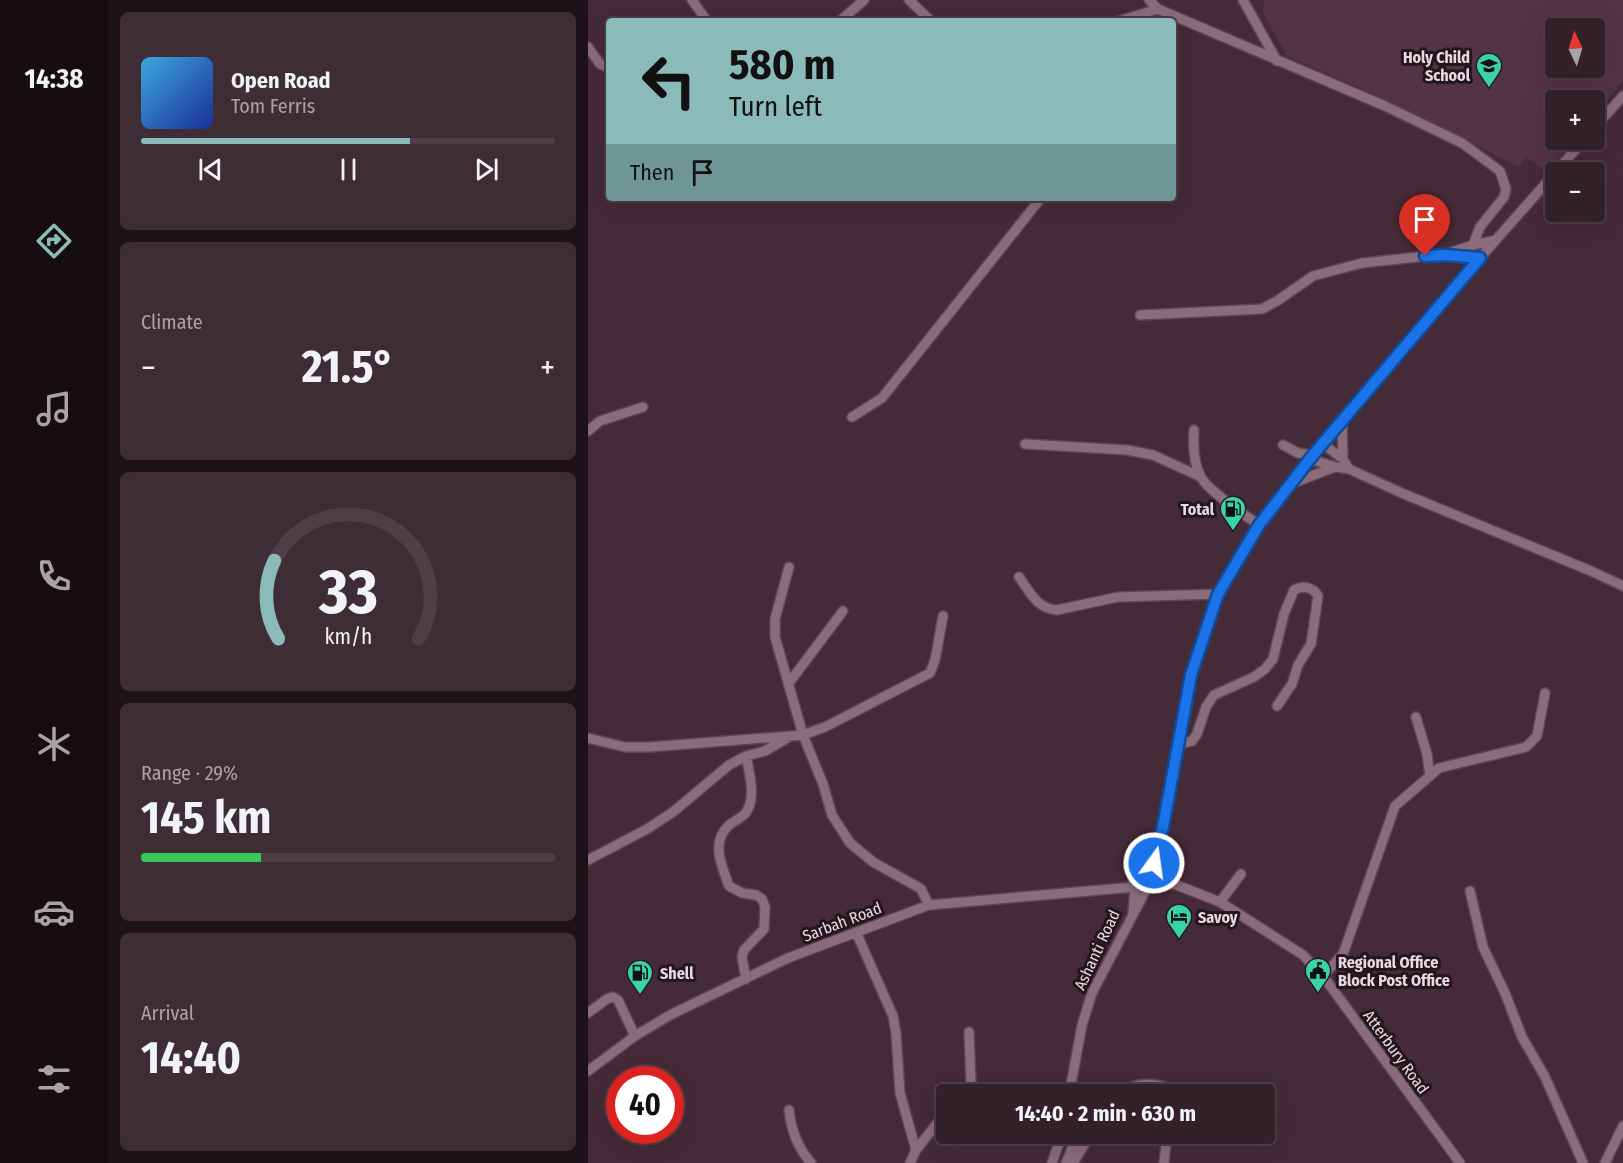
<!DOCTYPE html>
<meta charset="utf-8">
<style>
body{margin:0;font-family:"Fira Sans Condensed",sans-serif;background:#3f2d35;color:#f1f3f6;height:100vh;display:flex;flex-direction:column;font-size:22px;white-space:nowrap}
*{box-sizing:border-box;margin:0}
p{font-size:20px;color:#a9a3a8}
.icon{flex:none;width:33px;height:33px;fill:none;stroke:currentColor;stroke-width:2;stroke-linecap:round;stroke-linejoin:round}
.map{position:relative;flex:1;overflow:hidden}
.panel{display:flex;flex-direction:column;gap:12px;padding:12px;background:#1d1217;width:480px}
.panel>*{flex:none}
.banner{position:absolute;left:18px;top:18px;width:570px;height:183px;border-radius:6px;box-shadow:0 6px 24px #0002,0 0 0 2px #4e3e46;background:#8bbbb9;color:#111;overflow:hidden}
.needle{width:39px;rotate:356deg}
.tools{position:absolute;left:957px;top:18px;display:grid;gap:12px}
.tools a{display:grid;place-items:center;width:60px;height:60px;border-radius:6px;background:#342029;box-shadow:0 6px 24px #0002,0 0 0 2px #4e3e46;font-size:30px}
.speed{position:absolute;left:18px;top:1066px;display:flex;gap:12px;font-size:30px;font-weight:700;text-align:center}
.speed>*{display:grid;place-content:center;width:78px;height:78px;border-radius:50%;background:#342029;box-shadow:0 6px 24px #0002,0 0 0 2px #4e3e46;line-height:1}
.speed .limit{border:9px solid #d22;background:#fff;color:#111}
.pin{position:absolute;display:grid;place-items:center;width:51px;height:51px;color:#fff;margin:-62px -26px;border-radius:50% 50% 50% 0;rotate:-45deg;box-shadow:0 0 6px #0007}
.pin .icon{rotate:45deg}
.me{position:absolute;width:66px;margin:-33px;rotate:14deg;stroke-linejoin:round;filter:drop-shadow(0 0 4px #0008)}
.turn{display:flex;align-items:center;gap:21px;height:126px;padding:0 24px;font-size:27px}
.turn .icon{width:78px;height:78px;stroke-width:2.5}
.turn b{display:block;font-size:42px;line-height:51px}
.then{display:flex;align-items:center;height:57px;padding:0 24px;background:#0003;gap:12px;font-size:22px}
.big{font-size:45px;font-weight:700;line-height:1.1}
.panel .card{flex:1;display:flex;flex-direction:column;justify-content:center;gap:9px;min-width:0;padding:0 21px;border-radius:9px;background:#3f2d35}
.panel .dial{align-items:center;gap:0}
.dial svg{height:156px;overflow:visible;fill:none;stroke:#4e3e46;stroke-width:7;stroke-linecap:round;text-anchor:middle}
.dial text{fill:#f1f3f6;stroke:none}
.song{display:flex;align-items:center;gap:18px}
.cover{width:72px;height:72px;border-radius:9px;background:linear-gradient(135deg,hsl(200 70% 55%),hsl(230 70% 35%))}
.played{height:6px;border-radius:3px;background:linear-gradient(90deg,#8bbbb9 65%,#4e3e46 65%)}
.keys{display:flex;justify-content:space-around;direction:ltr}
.heat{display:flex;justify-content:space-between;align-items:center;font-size:33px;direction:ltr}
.charge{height:9px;border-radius:4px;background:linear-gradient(90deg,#34c759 29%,#4e3e46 0)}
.trip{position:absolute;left:348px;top:1084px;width:339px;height:60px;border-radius:6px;background:#342029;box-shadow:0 6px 24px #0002,0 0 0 2px #4e3e46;font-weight:700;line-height:60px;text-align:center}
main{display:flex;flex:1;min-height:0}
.tab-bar{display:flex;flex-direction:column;width:108px;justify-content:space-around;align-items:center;background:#150d10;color:#a9a3a8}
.tab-bar .icon{width:42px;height:42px}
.tab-bar .active{color:#8bbbb9}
.tab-bar b{font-size:27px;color:#f1f3f6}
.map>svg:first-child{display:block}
.built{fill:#543344;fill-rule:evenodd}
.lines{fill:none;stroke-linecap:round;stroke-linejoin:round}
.minor-casing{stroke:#5c4651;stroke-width:12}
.minor{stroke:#8b6c7b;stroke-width:9}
.route-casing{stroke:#114b97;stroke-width:15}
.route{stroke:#1a73e8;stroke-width:10}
.labels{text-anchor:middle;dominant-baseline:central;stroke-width:6;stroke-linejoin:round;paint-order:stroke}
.poi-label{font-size:16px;font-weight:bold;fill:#ebd9e1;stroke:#23171d;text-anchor:start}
.street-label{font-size:16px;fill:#ebd9e1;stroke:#23171d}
</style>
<main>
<nav class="tab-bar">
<b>14:38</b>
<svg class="icon active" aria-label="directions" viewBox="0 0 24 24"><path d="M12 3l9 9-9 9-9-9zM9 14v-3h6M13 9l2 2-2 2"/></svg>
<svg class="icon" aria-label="music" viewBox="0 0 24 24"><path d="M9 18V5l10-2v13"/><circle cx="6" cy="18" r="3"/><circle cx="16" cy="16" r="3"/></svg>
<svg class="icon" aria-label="phone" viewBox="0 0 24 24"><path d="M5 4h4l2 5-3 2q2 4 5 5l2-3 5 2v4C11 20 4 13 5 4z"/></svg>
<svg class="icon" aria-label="climate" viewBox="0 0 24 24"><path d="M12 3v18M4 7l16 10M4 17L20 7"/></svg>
<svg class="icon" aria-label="car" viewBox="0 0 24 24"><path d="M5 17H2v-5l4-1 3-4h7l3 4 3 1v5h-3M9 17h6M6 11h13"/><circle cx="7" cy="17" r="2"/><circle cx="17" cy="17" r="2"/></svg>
<svg class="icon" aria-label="filters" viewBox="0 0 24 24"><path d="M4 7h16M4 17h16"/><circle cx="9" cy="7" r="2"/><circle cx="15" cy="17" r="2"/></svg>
</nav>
<section class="panel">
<div class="card">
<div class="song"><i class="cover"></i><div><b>Open Road</b><p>Tom Ferris</p></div></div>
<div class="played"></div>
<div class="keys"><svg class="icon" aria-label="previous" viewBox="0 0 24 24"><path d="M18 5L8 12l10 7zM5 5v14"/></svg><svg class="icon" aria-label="pause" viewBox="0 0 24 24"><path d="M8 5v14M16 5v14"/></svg><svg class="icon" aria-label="next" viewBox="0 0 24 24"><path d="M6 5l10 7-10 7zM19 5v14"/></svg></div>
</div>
<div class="card"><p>Climate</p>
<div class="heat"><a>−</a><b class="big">21.5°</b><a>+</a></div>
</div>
<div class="card dial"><svg viewBox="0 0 100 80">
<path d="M14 69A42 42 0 1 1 86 69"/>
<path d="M14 69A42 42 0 0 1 12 29" stroke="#8bbbb9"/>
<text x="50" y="56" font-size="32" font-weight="700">33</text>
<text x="50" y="72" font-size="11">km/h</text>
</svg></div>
<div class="card"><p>Range · 29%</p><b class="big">145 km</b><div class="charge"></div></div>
<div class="card"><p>Arrival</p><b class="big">14:40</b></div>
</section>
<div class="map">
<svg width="1035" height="1163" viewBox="0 0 1035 1163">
<rect width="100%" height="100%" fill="#452a37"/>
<!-- built -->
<path class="built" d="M676,0H1035V81L1007,115L1006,100H968V140H986L959,171L938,158L931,167L792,97L699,56L675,13ZM968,28H1006V68H968Z"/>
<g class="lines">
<defs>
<path id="minor" d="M104,0L119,21
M321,0L343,21
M561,0L570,9
M655,0L689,61
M252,21L276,0
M531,21L570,9L797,106L874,143L912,171L918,189L916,197L892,227L885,245
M0,47L12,64L21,68
M1006,128L1035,96
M861,253L885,245L908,240
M552,315L674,309L689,301L725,276L774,263L858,254L892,258
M264,417L294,398L453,198
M754,423L755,459
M606,430C605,445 605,463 613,477C620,491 657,515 671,525
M0,431L12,421L55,407
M437,444L539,450L565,455L613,477
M735,444L755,459L761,469
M695,445L710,453L725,455
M722,459L748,467L761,469L816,494L1003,571L1035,586
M705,483L747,467
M431,577C442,592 449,609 469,610L530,597L630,594
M201,683L255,611
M828,717L839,754L842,776
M0,738L37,747H62L215,735L187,637V619L201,567
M591,744L604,741L609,734L618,707L626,695L666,677L677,669L685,659L696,614L706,590C715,585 725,587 730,596L723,644L710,665L704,684L689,706
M0,860L59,829L85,812L141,765L158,756L177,751L201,737
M562,877L568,849L575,827L603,675L630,594L671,525L725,455L892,258L996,140
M561,887L586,884L632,902L715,955L735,976L872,1163
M882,891L895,947L917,993L934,1037L957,1077L995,1163
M632,902L653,874
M341,905L333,889L328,886L285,862L262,843L244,815L235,784L215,735L237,727L342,673L347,660L355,616
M545,912L547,888L545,884V878L550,873H557L562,877L563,882
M268,932L305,1016L308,1033L312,1093L328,1150
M735,976L755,954L807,806L851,768L938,747L949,736L957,693
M158,979L154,957L156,950L176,929L177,907L174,899L168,895L154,893L141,886C134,866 122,843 141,825C146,821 156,817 159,811C168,796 161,771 158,756
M0,1013L19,999L25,997L30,1000L47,1036
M0,1071L47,1036L82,1015L200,958L341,905L546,887
M376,1095L383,1083L381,1032
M481,1095L494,1025L504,993L558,890
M530,1095C555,1075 578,1088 606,1095
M201,1110C203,1129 210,1148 223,1163
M322,1163L328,1150L358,1112
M464,1163L474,1134
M478,1163L490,1134
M485,1163L503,1134
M576,1163L579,1134
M1017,1163L1035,1126"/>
</defs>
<!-- minor casing -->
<use href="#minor" class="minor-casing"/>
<!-- minor -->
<use href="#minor" class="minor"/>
</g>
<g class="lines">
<defs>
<path id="route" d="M566,863L568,849L575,827L603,675L630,594L671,525L725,455L892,258L858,255L837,256"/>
</defs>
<!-- route casing -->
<use href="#route" class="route-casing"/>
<!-- route -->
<use href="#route" class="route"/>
</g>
<!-- icons -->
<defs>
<symbol id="school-pin" viewBox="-11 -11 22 30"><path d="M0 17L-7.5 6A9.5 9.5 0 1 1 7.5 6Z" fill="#38d4a6" stroke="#23171d"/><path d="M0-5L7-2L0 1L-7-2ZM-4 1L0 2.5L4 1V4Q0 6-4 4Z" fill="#111"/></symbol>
<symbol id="fuel-pin" viewBox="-11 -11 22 30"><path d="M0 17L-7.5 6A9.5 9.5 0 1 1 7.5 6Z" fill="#38d4a6" stroke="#23171d"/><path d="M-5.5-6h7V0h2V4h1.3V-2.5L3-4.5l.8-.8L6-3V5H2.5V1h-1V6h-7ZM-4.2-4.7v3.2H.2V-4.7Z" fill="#111"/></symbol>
<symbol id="hotel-pin" viewBox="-11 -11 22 30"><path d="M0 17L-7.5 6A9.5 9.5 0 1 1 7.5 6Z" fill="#38d4a6" stroke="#23171d"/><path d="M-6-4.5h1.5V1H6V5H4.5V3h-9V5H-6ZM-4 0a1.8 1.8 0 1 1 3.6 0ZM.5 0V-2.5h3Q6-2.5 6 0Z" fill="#111"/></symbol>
<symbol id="civic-pin" viewBox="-11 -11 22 30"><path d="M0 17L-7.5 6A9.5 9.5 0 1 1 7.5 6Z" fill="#38d4a6" stroke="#23171d"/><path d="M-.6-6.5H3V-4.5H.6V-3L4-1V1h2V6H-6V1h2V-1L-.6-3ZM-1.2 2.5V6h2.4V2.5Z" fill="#111"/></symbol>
</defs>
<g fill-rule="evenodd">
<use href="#school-pin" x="886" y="51" width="30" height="40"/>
<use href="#fuel-pin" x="630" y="494" width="30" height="40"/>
<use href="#hotel-pin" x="576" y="902" width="30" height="40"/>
<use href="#civic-pin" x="715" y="956" width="30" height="40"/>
<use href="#fuel-pin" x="37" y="958" width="30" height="40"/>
</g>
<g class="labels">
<!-- poi labels -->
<g class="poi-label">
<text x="882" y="57" text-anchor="end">Holy Child<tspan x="882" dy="18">School</tspan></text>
<text x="626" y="509" text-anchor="end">Total</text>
<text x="610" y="917">Savoy</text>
<text x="750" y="962">Regional Office<tspan x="750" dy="18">Block Post Office</tspan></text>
<text x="72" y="973">Shell</text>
</g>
<!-- street labels -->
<g class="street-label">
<text transform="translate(254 922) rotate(-21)">Sarbah Road</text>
<text transform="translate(509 950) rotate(-65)">Ashanti Road</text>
<text transform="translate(808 1052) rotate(54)">Atterbury Road</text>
</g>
</g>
</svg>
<div class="tools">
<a><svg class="needle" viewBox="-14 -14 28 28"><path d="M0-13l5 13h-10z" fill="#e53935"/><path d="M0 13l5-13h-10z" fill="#a9a3a8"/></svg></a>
<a>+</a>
<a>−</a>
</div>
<div class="speed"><div class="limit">40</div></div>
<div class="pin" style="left:837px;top:256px;background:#d93025"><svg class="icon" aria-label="arrive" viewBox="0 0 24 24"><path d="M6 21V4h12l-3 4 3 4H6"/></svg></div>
<svg class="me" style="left:566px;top:863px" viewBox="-20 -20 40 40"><circle r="17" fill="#1a73e8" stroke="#fff" stroke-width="3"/><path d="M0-11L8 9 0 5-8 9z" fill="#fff"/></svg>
<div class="trip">14:40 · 2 min · 630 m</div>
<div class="banner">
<div class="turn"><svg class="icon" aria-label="left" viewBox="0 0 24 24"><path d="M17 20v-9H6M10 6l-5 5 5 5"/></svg><div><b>580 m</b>Turn left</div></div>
<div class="then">Then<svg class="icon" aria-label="arrive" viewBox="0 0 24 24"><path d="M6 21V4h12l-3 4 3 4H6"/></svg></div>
</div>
</div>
</main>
